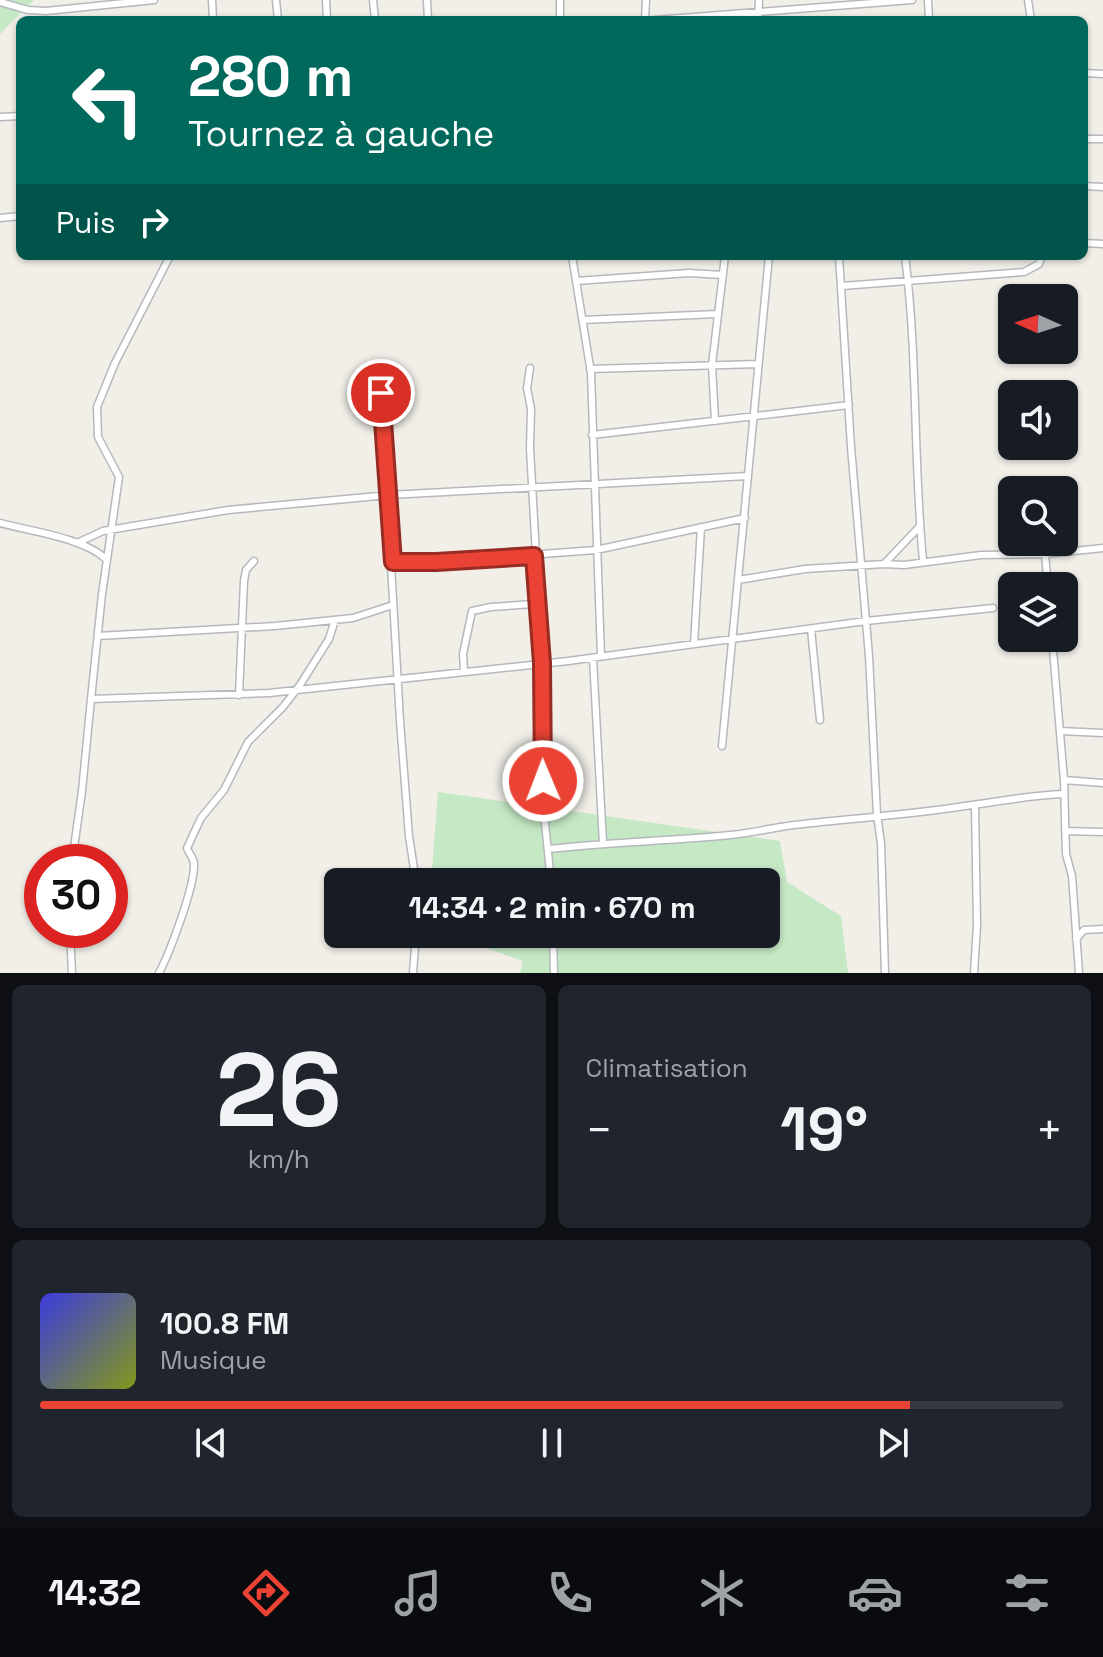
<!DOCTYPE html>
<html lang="fr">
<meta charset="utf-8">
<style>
body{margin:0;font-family:"Space Grotesk",sans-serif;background:#20242c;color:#f1f3f6;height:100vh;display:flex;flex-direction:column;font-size:30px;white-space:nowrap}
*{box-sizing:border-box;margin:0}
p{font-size:26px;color:#9ea1a6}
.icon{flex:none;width:44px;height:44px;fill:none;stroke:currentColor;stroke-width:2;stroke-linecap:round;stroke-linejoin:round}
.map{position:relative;height:973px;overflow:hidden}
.panel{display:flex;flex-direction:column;gap:12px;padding:12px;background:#0d0f14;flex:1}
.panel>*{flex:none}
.top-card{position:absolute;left:16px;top:16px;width:1072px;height:244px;border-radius:12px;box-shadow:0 2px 6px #0004;background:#00695c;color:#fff;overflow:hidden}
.needle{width:52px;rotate:273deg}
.tools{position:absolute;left:998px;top:284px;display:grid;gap:16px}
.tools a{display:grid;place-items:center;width:80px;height:80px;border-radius:12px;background:#171b24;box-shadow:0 2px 6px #0004;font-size:40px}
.speed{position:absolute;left:24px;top:844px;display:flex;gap:16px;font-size:40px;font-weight:700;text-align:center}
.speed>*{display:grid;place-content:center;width:104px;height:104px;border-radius:50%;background:#171b24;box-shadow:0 2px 6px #0004;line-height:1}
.speed .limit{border:12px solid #d22;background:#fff;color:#111}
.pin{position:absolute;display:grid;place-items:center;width:68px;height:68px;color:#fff;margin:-34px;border:4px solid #fff;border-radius:50%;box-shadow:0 2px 8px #0007}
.me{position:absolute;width:88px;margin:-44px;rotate:359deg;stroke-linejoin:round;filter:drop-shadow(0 0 6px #0008)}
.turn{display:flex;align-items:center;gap:28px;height:168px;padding:0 40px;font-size:36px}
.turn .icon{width:104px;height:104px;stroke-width:2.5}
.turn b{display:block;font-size:56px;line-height:68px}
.then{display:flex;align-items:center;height:76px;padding:0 40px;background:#0003;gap:16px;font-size:30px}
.big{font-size:60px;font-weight:600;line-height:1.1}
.panel .tile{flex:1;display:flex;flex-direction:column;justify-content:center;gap:12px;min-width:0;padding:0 28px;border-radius:12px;background:#20242c}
.panel .dial{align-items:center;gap:0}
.dial b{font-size:104px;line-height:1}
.song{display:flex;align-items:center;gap:24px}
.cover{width:96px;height:96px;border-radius:12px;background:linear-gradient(135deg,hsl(240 70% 55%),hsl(70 70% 35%))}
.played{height:8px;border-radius:4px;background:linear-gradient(90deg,#ea4335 85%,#363941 85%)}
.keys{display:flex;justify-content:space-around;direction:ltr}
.heat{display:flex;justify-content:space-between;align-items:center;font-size:44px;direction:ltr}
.panel .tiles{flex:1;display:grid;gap:12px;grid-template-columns:1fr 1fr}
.tile:last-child{grid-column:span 2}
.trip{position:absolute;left:324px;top:868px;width:456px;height:80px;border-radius:12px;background:#171b24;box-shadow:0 2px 6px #0004;font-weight:600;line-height:80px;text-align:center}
.dock{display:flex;height:128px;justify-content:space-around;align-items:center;background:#090b0e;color:#9ea1a6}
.dock .icon{width:56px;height:56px}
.dock .active{color:#ea4335}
.dock b{font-size:36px;color:#f1f3f6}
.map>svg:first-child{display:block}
.green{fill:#c5e8c5}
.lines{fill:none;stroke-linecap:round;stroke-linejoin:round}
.minor-casing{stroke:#b5b8bc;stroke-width:9}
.minor{stroke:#fff;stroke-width:6}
.route-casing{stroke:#982c22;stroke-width:20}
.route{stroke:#ea4335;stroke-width:14}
</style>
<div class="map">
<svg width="1103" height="973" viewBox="0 0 1103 973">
<rect width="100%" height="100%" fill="#f1efe8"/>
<!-- green -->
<path class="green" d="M0,0H34L0,34Z
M438,792L780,841L787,882L841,916L848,973H520L523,961L446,934H766V882H431Z"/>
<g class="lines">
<defs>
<path id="minor" d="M212,0L213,20
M276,0L278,20
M326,0L327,20
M373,0L375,20
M427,0L428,20
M560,0V20
M928,0L929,20
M1028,0L1031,20
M0,2L28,10L46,11L154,0
M645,20L646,0
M655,20L912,0
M758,20L759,0
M1084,73L1103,74
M0,117L20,116
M1084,139H1103
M1084,186L1103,187
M0,218L20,216
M1084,243L1103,244
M572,256L591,373L601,656
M839,256L851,447L869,656L877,815L881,843L885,973
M905,256C918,357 913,459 923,560
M576,281L689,273L723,275
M842,286L1024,272L1039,264L1042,256
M583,320L717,314
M530,368L527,388L531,409L530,448L542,663L543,803L551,882
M590,369L758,364
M380,373L400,721L409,836L416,882
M715,421L712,365L725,256
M592,435L849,405
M0,523C30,531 84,538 106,559
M77,543L103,531L228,510L389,495L748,476
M1045,554L1103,548
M393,562H436L596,550L745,518
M884,564L904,565L981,555L1045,554L1048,586
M738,580L805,569L884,564L920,526
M811,629L820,720
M98,636L275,626L353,618L393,605
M1052,638L1064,780L1066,854L1072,876L1079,973
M694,644L701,527
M593,658L603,843
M464,672L463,654L472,611L491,607L534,604
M239,695L244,581L246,570L254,561
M91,699L102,594L119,477L98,437L97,407L115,363L170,256
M1060,731L1103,733
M722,746L769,256
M1064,780L1103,783
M1065,831L1103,832
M548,849C609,842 670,841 730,835C755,833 778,826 803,824C859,818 916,814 972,805C1003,801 1032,795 1063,794
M72,862L82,791L91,699L269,693L568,661L866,621L993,608
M70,930L72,973
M553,934L554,973
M1076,939L1084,930L1103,929
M159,973C170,952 195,886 194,864C194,858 189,854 187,848L201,818L224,790L248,742L283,707L300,685L329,639L335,620
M413,973L416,934
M974,973L977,925L975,805"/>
</defs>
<!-- minor casing -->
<use href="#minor" class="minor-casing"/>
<!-- minor -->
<use href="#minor" class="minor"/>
</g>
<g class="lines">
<defs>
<path id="route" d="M381,393L393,562H436L534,556L542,663L543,781"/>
</defs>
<!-- route casing -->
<use href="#route" class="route-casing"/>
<!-- route -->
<use href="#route" class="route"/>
</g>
</svg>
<div class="tools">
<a><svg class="needle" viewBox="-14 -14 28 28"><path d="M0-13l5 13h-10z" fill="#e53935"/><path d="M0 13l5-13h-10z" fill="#9ea1a6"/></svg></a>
<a><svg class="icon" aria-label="sound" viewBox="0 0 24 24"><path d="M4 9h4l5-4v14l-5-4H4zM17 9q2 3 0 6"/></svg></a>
<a><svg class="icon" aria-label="search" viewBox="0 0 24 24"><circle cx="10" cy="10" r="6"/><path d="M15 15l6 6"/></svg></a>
<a><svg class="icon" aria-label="layers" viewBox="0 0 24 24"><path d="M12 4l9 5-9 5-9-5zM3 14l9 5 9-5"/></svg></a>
</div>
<div class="speed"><div class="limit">30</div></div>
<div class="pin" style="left:381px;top:393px;background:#d93025"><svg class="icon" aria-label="arrive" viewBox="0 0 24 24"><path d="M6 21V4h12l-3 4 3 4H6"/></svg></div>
<svg class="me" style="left:543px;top:781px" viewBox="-20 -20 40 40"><circle r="17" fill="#ea4335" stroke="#fff" stroke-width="3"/><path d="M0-11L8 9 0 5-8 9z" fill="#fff"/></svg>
<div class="trip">14:34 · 2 min · 670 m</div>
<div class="top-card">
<div class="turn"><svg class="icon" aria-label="left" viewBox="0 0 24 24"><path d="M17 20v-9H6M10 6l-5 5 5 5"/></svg><div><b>280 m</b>Tournez à gauche</div></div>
<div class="then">Puis<svg class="icon" aria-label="right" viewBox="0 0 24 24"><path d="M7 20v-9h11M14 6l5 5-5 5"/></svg></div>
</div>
</div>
<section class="panel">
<div class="tiles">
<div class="tile dial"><b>26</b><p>km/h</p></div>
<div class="tile"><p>Climatisation</p>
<div class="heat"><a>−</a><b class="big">19°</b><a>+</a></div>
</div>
<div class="tile">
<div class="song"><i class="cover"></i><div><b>100.8 FM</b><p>Musique</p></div></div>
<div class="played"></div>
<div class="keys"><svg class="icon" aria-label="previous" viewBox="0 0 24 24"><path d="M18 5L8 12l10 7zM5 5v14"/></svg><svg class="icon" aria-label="pause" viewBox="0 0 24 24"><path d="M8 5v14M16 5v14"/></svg><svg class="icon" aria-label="next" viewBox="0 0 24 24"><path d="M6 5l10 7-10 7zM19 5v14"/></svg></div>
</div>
</div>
</section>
<nav class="dock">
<b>14:32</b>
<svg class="icon active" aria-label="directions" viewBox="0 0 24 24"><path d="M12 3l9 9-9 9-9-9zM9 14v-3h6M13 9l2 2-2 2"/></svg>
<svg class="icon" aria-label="music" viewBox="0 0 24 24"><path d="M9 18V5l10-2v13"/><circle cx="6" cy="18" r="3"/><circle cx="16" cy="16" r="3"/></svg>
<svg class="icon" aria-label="phone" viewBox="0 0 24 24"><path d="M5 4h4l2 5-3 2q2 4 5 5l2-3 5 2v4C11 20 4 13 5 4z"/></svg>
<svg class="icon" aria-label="climate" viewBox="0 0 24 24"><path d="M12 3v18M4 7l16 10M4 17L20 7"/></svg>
<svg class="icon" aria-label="car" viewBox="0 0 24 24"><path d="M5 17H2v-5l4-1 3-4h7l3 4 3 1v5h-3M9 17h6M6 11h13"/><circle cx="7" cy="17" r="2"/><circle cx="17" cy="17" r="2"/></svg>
<svg class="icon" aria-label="filters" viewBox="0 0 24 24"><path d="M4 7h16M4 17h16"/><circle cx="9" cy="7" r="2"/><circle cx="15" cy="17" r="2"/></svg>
</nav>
